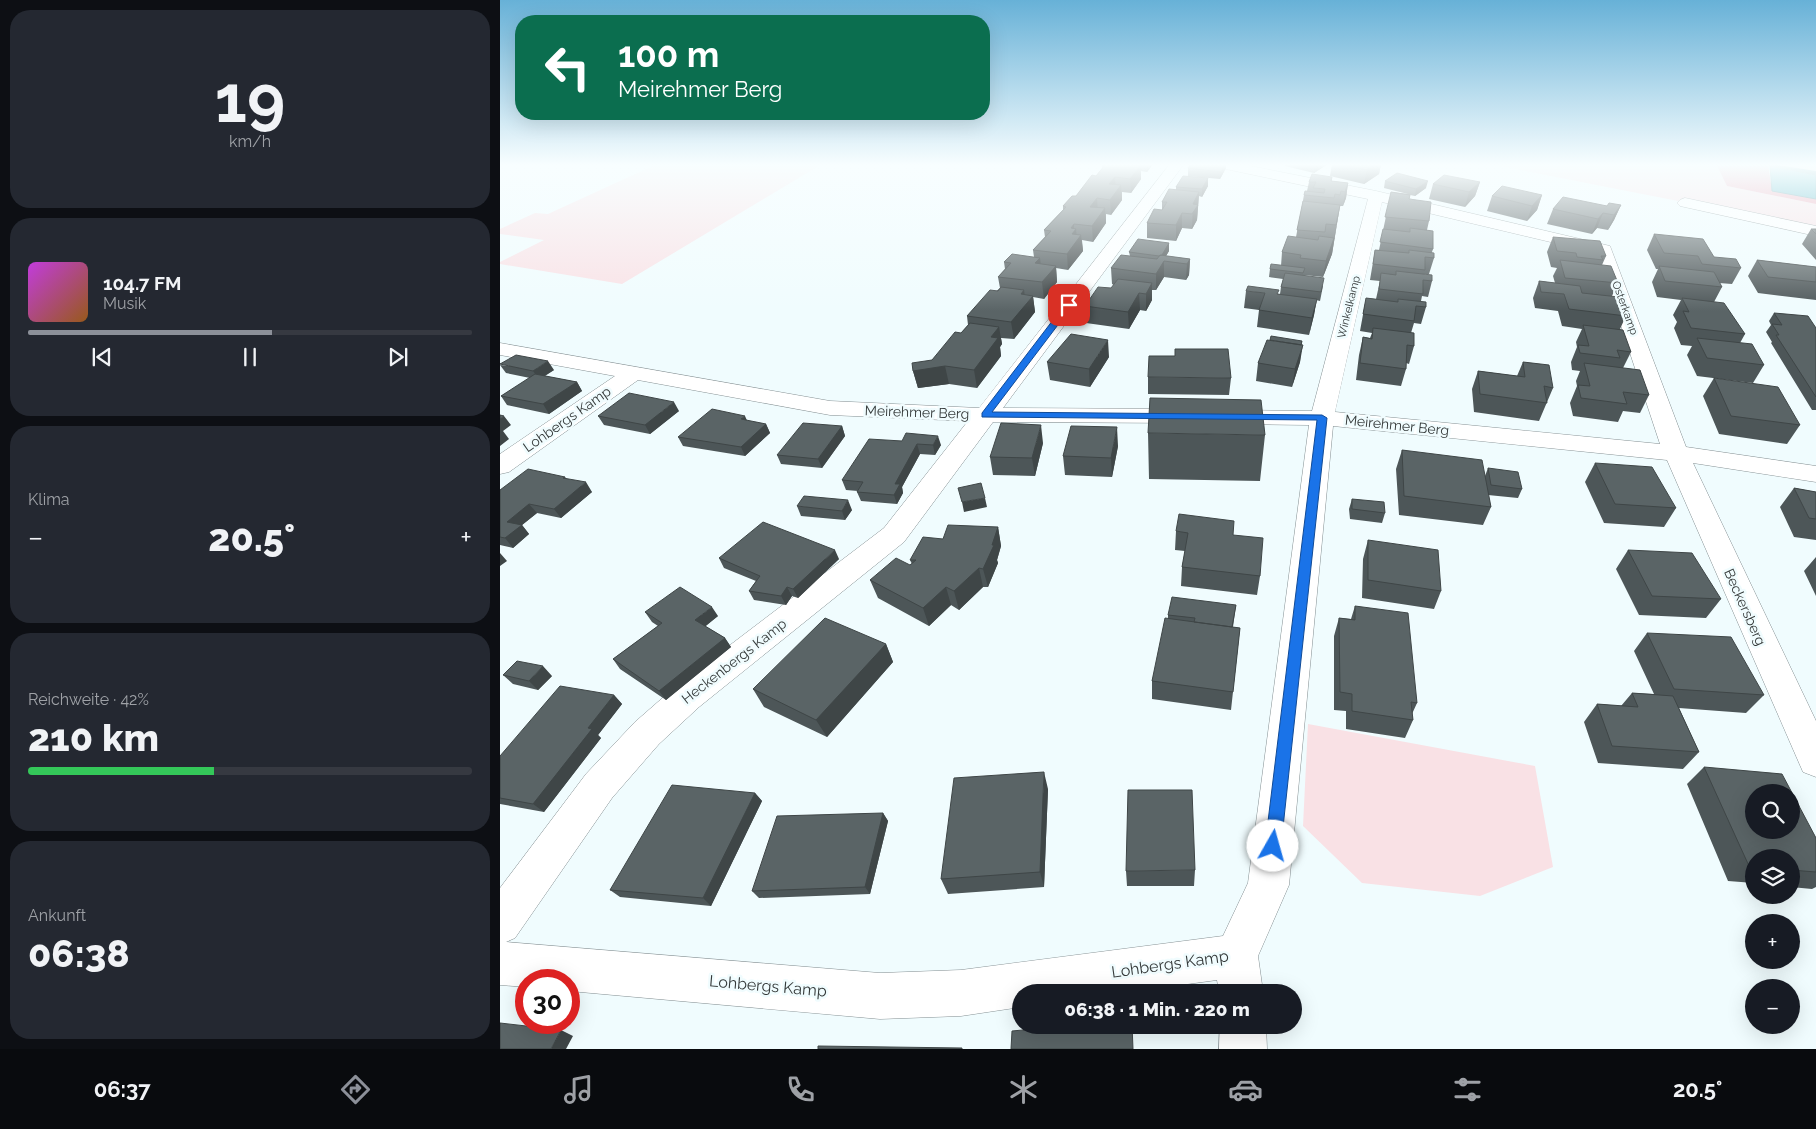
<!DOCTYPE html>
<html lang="de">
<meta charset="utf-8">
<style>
body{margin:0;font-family:Raleway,sans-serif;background:#242831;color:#f1f3f6;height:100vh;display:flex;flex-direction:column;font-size:19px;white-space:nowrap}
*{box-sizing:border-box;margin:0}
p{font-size:16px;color:#9ea1a6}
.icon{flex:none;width:28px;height:28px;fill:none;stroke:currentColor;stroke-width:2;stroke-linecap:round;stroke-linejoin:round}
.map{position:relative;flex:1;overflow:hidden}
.sheet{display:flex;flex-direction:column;gap:10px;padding:10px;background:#0d0f14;width:500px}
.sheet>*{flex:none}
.guide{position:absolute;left:15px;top:15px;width:475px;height:105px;border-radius:20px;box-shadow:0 5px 20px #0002;background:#0b6e4f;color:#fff;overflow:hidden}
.tools{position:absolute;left:1245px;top:784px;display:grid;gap:10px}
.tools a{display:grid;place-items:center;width:55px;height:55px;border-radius:50%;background:#171b24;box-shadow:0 5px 20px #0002;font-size:25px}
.speed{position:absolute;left:15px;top:969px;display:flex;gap:10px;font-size:25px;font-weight:700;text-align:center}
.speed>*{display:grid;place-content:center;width:65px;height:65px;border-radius:50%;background:#171b24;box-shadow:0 5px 20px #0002;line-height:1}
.speed .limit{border:8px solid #d22;background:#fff;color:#111}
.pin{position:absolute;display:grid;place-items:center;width:42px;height:42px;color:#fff;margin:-21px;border-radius:10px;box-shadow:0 2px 8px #0006}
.me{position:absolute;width:55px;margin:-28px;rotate:7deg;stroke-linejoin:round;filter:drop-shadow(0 0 4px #0008)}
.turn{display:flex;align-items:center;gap:18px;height:105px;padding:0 20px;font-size:22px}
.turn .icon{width:65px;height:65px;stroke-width:2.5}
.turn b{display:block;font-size:35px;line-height:42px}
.big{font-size:38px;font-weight:800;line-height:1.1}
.sheet .tile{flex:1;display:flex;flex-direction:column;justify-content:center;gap:8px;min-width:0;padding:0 18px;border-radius:20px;background:#242831}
.sheet .dial{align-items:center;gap:0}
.dial b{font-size:65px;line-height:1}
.song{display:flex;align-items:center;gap:15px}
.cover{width:60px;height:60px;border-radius:8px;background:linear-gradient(135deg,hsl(290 70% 55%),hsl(30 70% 35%))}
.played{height:5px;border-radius:2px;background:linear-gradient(90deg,#8c9099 55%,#363941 55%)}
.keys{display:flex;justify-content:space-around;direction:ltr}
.heat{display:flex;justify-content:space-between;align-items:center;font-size:28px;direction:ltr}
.charge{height:8px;border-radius:4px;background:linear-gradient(90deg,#34c759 42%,#363941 0)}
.trip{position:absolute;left:512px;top:984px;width:290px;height:50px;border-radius:25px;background:#171b24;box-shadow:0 5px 20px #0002;font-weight:800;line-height:50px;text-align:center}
.tabs{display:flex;height:80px;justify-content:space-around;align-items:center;background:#090b0e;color:#9ea1a6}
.tabs .icon{width:35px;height:35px}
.tabs .on{color:#8c9099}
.tabs b{font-size:22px;color:#f1f3f6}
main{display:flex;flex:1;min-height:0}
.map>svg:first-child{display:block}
.green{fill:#f9e1e5}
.forest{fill:#ec9cad}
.water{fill:#45adbe;stroke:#408a96}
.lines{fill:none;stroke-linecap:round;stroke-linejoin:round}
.stream{fill:#408a96;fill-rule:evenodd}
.minor-casing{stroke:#848f92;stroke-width:1}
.minor{fill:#fff;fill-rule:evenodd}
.wall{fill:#4d5658}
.shaded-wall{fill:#3f4647}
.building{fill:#5a6466;stroke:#3f4647;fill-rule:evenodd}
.route{fill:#1a73e8;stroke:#114b97}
.labels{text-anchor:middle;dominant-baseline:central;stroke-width:5;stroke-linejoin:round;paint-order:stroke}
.far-street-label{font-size:11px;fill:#343939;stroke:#f0fcfe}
.street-label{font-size:14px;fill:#343939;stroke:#f0fcfe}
.near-street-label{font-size:16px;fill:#343939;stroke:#f0fcfe}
</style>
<main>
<section class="sheet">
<div class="tile dial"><b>19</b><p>km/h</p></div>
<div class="tile">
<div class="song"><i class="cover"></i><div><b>104.7 FM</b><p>Musik</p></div></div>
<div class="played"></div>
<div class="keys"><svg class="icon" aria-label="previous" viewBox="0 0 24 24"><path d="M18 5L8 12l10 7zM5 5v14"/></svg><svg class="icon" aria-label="pause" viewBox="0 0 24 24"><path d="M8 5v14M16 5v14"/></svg><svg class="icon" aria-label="next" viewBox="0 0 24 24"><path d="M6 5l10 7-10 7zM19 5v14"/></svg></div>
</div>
<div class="tile"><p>Klima</p>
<div class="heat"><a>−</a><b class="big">20.5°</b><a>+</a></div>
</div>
<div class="tile"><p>Reichweite · 42%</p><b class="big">210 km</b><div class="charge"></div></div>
<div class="tile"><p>Ankunft</p><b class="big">06:38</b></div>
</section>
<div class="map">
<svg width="1316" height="1049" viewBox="0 0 1316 1049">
<rect width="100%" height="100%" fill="#f0fcfe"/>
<!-- green -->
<path class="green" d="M157,164H322L122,284L0,264V262L44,240L0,234V229L35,213L48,214Z
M990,164H1216L1227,186L1316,204V228Z
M1268,164H1316V175L1270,166Z
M808,724L1035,766L1053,867L980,896L862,883L803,826Z"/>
<!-- forest -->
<path class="forest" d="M1216,164H1268L1272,190L1316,199V204L1227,186Z"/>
<!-- water -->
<path class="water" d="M1270,166L1316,175V199L1272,191Z"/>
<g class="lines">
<!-- stream -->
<path class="stream" d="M1262,164H1272L1316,171V175Z"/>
<defs>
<path id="minor" d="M670,164H684L503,408L685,409L693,411L697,416L693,421L685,423L493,422L404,542L199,707L159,744L112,798L15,938L6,942L380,973L461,970L723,936L748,883L809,425L726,424L718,422L714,417L718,412L726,410L812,411L868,199L721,168L714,164H740L876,191L1110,246L1186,447L1316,466V482L1193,463L1316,721V777L1303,772L1167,460L833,426L789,885L758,956L763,992H719L717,980L629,992H521V1007L461,1016L380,1019L69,991V980H26V987L0,985V888L86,774L135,722L175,687L384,528L468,421L330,415L138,380L9,472L0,474V454L115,376L0,355V343L330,401L479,408ZM882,202L1097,253L1160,444L835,412Z
M1185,198L1316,226V236L1180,206L1177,203L1180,200Z
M720,1025H766L767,1049H719Z"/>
</defs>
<!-- minor casing -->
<use href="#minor" class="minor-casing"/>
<!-- minor -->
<use href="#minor" class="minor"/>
</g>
<!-- wall -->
<path class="wall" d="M602,164H653L647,172L641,171V179L631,193L622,192V200L611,215L606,214V223L593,242L582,240L583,251L568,270L556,268L557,282L544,299L533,297L535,312L514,339L501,338L502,344L500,347L501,356L477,388L449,384L418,388L413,371L432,360L461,333L468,325L467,316L500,288L498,277L505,269L504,262L534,257L533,250L545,237L544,230L563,210V206L576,196L596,176L602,168Z
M691,164H726V168L720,179L688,176V168Z
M785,164H828L814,173L785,166Z
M832,164H881L879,174L864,184L830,176Z
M832,177V181L848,183L846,198L843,206H840L832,254L823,277L804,275L823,286L820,301L816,300L814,315L809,335L757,327L759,310L744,308L746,291L780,294L781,287L783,279L769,277L770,269L781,266L782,252L796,237L804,195L807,191L809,182Z
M708,178V186L702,197L699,196L697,220L692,229L682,228L676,241L647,238V223L662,210V202L676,190V187Z
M885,181L926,188L915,196L910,195L909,199L929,221L927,230L933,249L932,252L934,258L929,274H924L932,281L928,297L922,296L921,301L926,307L921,324L914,323L911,333L914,346L909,364L906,363V369L901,386L856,380L859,355L863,337L870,338L872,333L860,331L866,298L876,299L880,281L870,280L875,250H879L891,192L908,194L884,188Z
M980,182L975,196L965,207L929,199L933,184Z
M1042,195L1037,210L1027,221L987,211L992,196Z
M1121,205L1114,220L1108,230L1097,228L1092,234L1047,224L1053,209Z
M1311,229H1316V260L1302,244Z
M1154,234L1241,268L1232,284L1219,283L1222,287L1214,302L1245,334L1240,343L1264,365L1253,383L1197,376L1187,355L1192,346L1181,345L1174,328L1177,322L1173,315L1181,300L1157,297L1152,282L1158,269H1156L1147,250Z
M1053,237L1106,256L1102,265L1118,283L1112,296L1126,316L1120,329L1131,352L1123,368L1149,395L1140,413L1123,411L1118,422L1073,416L1070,403L1077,386L1076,381L1080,371L1072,370L1071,362L1077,347L1076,342L1082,329L1062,326L1058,311L1035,308L1033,298L1039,281L1055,283L1053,276L1057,268L1051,267L1047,252Z
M669,243V251L666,256L690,259L689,275L686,280L664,277L656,290H652V300L646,311L640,310L629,329L586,323L585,306L611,288L614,285L612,284L611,268L630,256L629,252Z
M1257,260L1316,267V300L1258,293L1248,276Z
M1274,313L1316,328V410H1312L1271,343L1272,342L1266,332L1271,325L1269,321Z
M802,341L800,362L792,387L756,381L758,363Z
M609,357L590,387L550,380L547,362Z
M1023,362L1053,388L1039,421L974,412L972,389L978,371L1017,376Z
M0,365L54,370L45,376L77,382L82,391L49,414L7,405L1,396L30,378L6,373Z
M648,377L731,378L729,395L648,394Z
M1214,378L1300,425L1287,444L1219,434L1203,396Z
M179,411L150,434L104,425L98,416Z
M266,424L270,433L245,456L183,446L178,437Z
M342,426L345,436L322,468L281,464L277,455Z
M648,433L765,435L760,481L649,479Z
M402,441L441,445L435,455L420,454L402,487L403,493L397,504L361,501L357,492L358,491L346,490L342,480Z
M543,443L535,476L493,475L490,457Z
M618,446L612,477L565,475L563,456Z
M902,450L985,476L988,468L1022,489L1018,498L988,495L991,507L983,525L899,515L896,469Z
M1095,463L1176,508L1164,527L1104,523L1085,482Z
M65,477L67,479L92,492L61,518L37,513L22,525L29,534L13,548L0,545V490Z
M1294,488L1316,492V540L1294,537L1280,507Z
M852,499L885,513L882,523L850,519L849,509Z
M297,506L352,510L345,520L301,516Z
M498,527L501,546L497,560L498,563L488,587H483L459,610L451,605L429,626L378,598L370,580L410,565L412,564L410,560L443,539Z
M676,531L733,535L760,576L757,595L681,586L682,567L685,551L675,550Z
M868,540L941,591L934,609L862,598L863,559Z
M1128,550L1221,599L1206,618L1139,615L1116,569Z
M1316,557V596L1304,571Z
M219,558L339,559L298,598L292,596L286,605L254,600L249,591L256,581L224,568Z
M736,605L733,627L740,628L731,710L652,699V681L668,619V615Z
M855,606L917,703L912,714L913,720L905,738L846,729V711L834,710V636L839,618L851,619Z
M145,612L218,616L205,626L225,638L231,647L166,700L120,669L113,659L158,626L152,622Z
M1147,633L1264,695L1246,713L1179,708L1199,752L1183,769L1098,763L1084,722L1097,704L1121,706L1132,693L1154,694L1134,651Z
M386,644L393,662L327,737L264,707L253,689Z
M3,675L52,676L38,690L13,684Z
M114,695L122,704L98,735L101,738L44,812L0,804V756Z
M1204,767L1316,838V887L1312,889L1291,887V858H1254V883L1228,881L1187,784Z
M548,789L544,887L448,894L441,879Z
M255,793L262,801L211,906L120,897L110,890Z
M383,813L388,821L370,894L259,898L252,891Z
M695,870L694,886H627L626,871Z"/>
<!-- shaded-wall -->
<path class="shaded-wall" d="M648,164H653L647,172V165Z
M725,164H726V168L720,179L721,172Z
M818,164H828L814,173L815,166Z
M876,164H881L879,174L864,184L867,170Z
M641,165V179L631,193L630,179Z
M615,177L616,192L609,184Z
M708,178V186L702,197V189Z
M928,181L926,188L915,196L916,189Z
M980,182L975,196L965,207L969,192Z
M848,183L846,198L843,206L845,192Z
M621,185L622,200L611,215L610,200Z
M699,192L697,220L692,229L693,204Z
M1042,195L1037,210L1027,221L1032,206Z
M597,198L598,213L590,207Z
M840,205L832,254L823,277L826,261L834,238Z
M1121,205L1114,220L1108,230L1114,215Z
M605,208L606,223L593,242L592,226Z
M682,213V228L676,241V225Z
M1103,213L1097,228L1092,234L1098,219Z
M574,224V231L576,229L577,241L581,235L583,251L568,270L567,254L571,228Z
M669,243V251L661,264V256Z
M540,258L542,274L535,263Z
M690,259L689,275L686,280L687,264Z
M664,261V277L656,290V274Z
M556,266L557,282L544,299L542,282Z
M652,283V300L646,311V294Z
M524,290L526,304L533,296L535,312L514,339L511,322L521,294Z
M639,293L640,310L629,329L628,312Z
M817,299L814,315L809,335L812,318Z
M499,327L502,344L500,347L501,356L477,388L474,370L491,337Z
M608,340L609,357L590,387L589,369Z
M803,345L800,362L792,387L795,369Z
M48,361L54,370L39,379L33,371Z
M445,366L449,384L418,388L413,371Z
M77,382L82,391L49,414L43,404Z
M174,402L179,411L150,434L145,425Z
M4,416L11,425L3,431L9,439L0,446V419Z
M245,416L249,425L241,419Z
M266,424L270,433L245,456L241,447Z
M541,425L543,443L535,476L532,458Z
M342,426L345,436L322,468L318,459Z
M617,427L618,446L612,477L611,458Z
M438,436L441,445L435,455L433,445Z
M417,444L420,454L402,487L403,493L397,504L394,495L395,484Z
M86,482L92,492L61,518L54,509Z
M485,498L487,507L464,512L462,502Z
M348,500L352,510L345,520L342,511Z
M29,504L37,513L22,525L29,534L13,548L5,538L7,522Z
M498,527L501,546L497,560L498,563L488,587L483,569Z
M335,550L339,559L298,598L293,589Z
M0,553L7,561L0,566Z
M479,568L483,587L459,610L454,591Z
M287,587L292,596L286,605L281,596Z
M446,587L451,605L429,626L423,608Z
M212,607L218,616L201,630L195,620Z
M225,638L231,647L166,700L159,691Z
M386,644L393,662L327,737L316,720Z
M43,666L52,676L38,690L29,681Z
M114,695L122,704L98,735L101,738L44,812L33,804L88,728Z
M544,772L548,789L544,887L540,872Z
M255,793L262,801L211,906L203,898Z
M383,813L388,821L370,894L365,887Z
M61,1030L73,1036L66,1049H51Z"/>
<!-- building -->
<path class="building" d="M606,164H626L641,165L630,179L615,177L609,184L621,185L610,200L597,198L590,207L605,208L592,226L574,224L571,228L576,229L572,234L581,235L567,254L533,250L551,231L544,230L566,207L563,206L572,196H576L592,175L596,176Z
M691,164H725L721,172L688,168Z
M807,164H818L815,166Z
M840,164H876L867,170Z
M897,173L928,181L916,189L885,181Z
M812,174L832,177L831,181L848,183L845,192L841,191L840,195L835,194L834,198L804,195L805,191L824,193L825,189L813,188L816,182H809Z
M944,175L980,182L969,192L933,184Z
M683,176L708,178L702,189L676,187Z
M1002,186L1042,195L1032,206L992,196Z
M669,189L699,192L693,204L698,205L692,214L682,213L676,225L647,223L654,209L662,210L667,202H662Z
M891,192L910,195L909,199L931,202L929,221L885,217Z
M1063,197L1107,206L1109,203L1121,205L1114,215L1103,213L1098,219L1053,209Z
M803,201L840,205L836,225L826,224L825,232L797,230Z
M910,228L933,231V249L880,242L883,229L910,232Z
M1311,229H1316V234Z
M1154,234L1203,239L1214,257L1236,259L1241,268L1202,264L1198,256L1164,253Z
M788,236L818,240L819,236L834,238L826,261L800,258L801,255L782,252Z
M1053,237L1100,241L1106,256H1101L1103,260L1077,257L1076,253L1057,251Z
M638,239L669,243L662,255L659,256L629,252Z
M875,250L909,253V250L934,253V258L925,257V270L873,264Z
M512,254L540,258L535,263L556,266L542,282L498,277L511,263L504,262Z
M621,255L657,259L660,255L690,259L687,264L664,261L656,274L611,268Z
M1060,260L1111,266L1118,283L1065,278Z
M1257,260L1316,267V282L1268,277Z
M771,264L805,268L803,273L770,269Z
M1159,266L1214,272L1222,287L1165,281Z
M896,271L932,275V281L923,280V294L879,289L881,273L896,275Z
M785,273L824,278L821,292L781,287Z
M618,279L652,283L646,294L639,293L628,312L585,306L598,287L611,288Z
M1039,281L1080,286L1082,293L1119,297L1126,316L1069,309L1064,294L1041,292Z
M748,286L779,290L777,294L817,299L812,318L759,310L765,293L746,291Z
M501,287L524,290L521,294L533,296L511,322L467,316L490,290L498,291Z
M866,298L898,302V299L926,302V307L916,306L914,321L863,314Z
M1182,298L1224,303L1245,334L1191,328L1183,311L1189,312Z
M1274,313L1308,316L1316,328V397L1276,335H1279L1272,324L1282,325Z
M470,323L499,327L491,337L498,338L474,370L445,366L413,371L412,363L432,360L455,332L461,333Z
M1083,325L1123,330L1131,352L1117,350L1120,358L1080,353L1078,345L1089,346Z
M873,328L914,333V346L907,345L906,369L860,363L863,337L872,339Z
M571,334L608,340L589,369L547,362Z
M771,336L802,341L801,345L770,340Z
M1197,338L1252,344L1264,365L1207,358Z
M767,340L803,345L795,369L758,363Z
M675,349H728L731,378L648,377L649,356H675Z
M16,355L48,361L33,371L0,364Z
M1023,362L1049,365L1053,388L1044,386L1047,403L980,394L978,371L1025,377Z
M1084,363L1140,370L1149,395L1123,392L1127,404L1081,398L1078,385L1090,386Z
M35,374L77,382L43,404L1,396Z
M1214,378L1278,387L1300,425L1231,416Z
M129,393L174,402L145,425L98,416Z
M650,398L761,400L765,435L648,433Z
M212,409L245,416L241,419L266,424L241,447L178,437Z
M0,415L4,416L0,419Z
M303,423L342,426L318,459L277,455Z
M501,423L541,425L532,458L490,457Z
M571,426L617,427L611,458L563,456Z
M406,433L438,436L433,445L417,444L395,484H400L394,495L357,492L363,482L342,480L369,439L402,441Z
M902,450L982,460L991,507L904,496Z
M1095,463L1152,467L1176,508L1115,504Z
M988,468L1018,472L1022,489L991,485Z
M28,469L65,477L63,478L86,482L54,509L29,504L7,522L22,525L5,538L0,537V490Z
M481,483L485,498L462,502L458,488Z
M1294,488L1316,492V519L1309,518Z
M304,496L348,500L342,511L297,506Z
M852,499L884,502L885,513L852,509Z
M679,514L734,521L733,535L763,538L760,576L682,567L688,533L676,531Z
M263,522L335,550L293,589L287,587L281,596L249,591L260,576L219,558Z
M448,525L498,527L492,545H494L483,569L479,568L454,591L446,587L423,608L370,580L396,558L410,565L416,560H410L423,537L443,539Z
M868,540L938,550L941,591L868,580Z
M1128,550L1192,553L1221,599L1152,596Z
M180,587L212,607L195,620L225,638L159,691L113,659L162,623L145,612Z
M672,597L736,605L732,627L694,622L695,618L668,615Z
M855,606L908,613L917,703L911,702L913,720L852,711V694L840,692L839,618L855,620Z
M325,618L386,644L316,720L253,689Z
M665,618L740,628L733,692L652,681Z
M1147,633L1231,637L1264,695L1174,689Z
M17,661L43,666L29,681L3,675Z
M60,686L114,695L88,728L92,729L33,804L0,798V756Z
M1132,693L1173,696L1199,752L1112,746L1097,704L1138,707Z
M1204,767L1282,774L1316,838V872L1291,870V858H1254V866H1249ZM1254,792H1291V830H1254Z
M544,772L540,872L441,879L454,778Z
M172,785L255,793L203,898L110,890Z
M628,790H692L695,870L626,871Z
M383,813L365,887L252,891L277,816Z
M0,1023L61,1030L51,1049H0Z
M576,1025H632L633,1049H511L512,1031Z
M318,1046L462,1048V1049H318Z"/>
<!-- sky -->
<linearGradient id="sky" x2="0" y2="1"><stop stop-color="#67b1d7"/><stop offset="0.53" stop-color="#f8feff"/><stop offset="1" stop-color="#f8feff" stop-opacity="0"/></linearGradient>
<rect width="1316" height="311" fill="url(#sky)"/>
<!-- route -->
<path class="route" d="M566,303L573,305L492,412L822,415L827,418L781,846L779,852L773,854L767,852L765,846L817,420L482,417V413Z"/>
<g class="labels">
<!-- far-street labels -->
<g class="far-street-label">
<text transform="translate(849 307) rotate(-76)">Winkelkamp</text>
<text transform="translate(1125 308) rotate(70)">Osterkamp</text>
</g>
<!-- street labels -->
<g class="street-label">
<text transform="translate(417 412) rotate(2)">Meirehmer Berg</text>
<text transform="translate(67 419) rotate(-35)">Lohbergs Kamp</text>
<text transform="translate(897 425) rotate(6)">Meirehmer Berg</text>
<text transform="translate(1245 607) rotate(66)">Beckersberg</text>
<text transform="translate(234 661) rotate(-38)">Heckenbergs Kamp</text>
</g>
<!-- near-street labels -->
<g class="near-street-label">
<text transform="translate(670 964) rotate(-8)">Lohbergs Kamp</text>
<text transform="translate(268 986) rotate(5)">Lohbergs Kamp</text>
</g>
</g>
</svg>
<div class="tools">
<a><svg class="icon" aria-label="search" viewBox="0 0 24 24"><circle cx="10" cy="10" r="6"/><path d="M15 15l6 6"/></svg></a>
<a><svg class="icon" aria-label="layers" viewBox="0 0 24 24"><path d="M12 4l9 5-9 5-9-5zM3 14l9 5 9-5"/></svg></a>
<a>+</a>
<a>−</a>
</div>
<div class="speed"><div class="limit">30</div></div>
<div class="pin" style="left:569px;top:305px;background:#d93025"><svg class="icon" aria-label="arrive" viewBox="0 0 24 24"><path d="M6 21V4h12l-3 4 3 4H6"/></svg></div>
<svg class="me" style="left:773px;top:846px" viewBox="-20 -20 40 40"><circle r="19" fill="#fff"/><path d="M0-13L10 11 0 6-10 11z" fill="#1a73e8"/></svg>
<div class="trip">06:38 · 1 Min. · 220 m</div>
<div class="guide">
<div class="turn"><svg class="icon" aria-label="left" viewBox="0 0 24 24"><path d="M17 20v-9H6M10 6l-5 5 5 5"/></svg><div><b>100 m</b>Meirehmer Berg</div></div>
</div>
</div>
</main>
<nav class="tabs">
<b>06:37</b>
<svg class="icon on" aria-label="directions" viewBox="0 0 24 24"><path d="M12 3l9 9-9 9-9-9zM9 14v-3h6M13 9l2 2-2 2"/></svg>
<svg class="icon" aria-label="music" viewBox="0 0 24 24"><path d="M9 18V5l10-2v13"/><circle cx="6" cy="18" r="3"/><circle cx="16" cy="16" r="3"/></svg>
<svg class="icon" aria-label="phone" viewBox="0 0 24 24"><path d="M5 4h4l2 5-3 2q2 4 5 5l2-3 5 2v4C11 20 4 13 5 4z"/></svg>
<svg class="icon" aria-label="climate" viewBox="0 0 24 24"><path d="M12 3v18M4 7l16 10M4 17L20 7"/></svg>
<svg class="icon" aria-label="car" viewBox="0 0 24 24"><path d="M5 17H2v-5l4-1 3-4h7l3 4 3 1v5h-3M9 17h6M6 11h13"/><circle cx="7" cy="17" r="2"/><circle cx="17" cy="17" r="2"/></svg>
<svg class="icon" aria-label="filters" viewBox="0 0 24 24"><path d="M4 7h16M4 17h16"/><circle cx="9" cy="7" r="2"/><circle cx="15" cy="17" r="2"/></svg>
<b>20.5°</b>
</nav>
